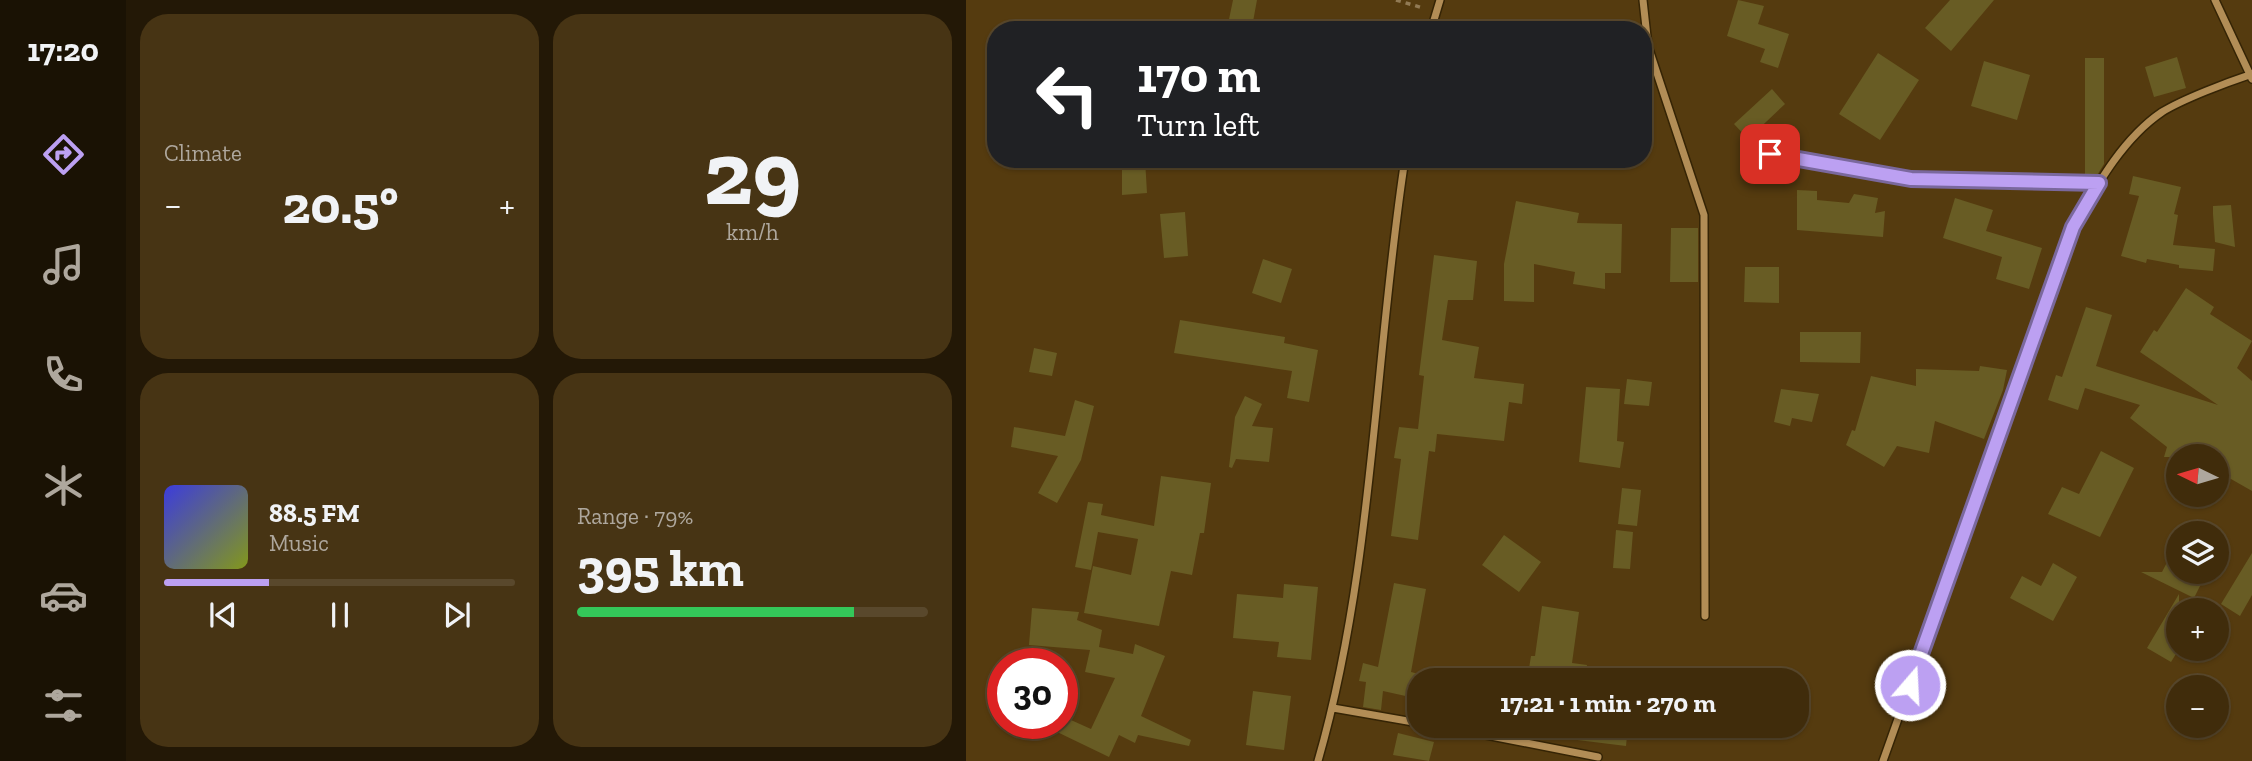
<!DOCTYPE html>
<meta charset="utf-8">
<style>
body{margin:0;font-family:"Zilla Slab",serif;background:#473414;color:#f1f3f6;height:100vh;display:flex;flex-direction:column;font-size:26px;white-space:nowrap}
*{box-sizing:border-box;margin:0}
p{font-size:23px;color:#aea79d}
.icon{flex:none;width:38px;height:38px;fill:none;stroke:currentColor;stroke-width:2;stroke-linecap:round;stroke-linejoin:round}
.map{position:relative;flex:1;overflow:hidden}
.details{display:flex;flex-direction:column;gap:14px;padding:14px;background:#231806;width:840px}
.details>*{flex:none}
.hud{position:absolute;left:21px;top:21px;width:665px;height:147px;border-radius:28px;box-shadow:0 2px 5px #0004,0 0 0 2px #59482c;background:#202124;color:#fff;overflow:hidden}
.needle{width:46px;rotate:275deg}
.fabs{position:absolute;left:1200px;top:444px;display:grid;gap:14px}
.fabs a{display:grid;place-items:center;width:63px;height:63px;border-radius:50%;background:#402c0b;box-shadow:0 2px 5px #0004,0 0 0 2px #59482c;font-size:35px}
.speed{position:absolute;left:21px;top:648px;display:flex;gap:14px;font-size:35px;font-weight:700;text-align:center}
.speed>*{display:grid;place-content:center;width:91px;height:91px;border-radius:50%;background:#402c0b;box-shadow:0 2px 5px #0004,0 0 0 2px #59482c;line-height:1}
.speed .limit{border:10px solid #d22;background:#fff;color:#111}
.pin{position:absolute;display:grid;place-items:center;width:60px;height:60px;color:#fff;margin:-30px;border-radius:14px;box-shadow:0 4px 10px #0006}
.me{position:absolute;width:77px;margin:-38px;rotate:19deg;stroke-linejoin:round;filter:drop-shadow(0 0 5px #0008)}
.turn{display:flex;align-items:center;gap:24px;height:147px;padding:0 35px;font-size:32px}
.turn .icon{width:91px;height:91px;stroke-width:2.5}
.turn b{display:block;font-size:49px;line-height:60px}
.big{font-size:52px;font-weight:700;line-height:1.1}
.details .card{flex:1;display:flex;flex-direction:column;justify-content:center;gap:10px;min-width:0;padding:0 24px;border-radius:28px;background:#473414}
.details .dial{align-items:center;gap:0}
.dial b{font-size:91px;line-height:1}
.song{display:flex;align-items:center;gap:21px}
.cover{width:84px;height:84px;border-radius:10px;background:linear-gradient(135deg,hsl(240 70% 55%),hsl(70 70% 35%))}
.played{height:7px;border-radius:4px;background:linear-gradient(90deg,#bca0f2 30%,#59482c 30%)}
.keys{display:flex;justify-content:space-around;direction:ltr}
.heat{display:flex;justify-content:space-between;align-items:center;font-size:38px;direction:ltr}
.charge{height:10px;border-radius:5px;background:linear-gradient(90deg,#34c759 79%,#59482c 0)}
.details .tiles{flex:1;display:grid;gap:14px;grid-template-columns:repeat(2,1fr)}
.trip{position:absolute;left:441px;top:668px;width:402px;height:70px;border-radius:28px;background:#402c0b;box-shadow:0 2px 5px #0004,0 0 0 2px #59482c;font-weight:700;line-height:70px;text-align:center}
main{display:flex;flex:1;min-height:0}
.tab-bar{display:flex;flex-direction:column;width:126px;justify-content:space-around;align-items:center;background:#1a1204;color:#aea79d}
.tab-bar .icon{width:49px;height:49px}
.tab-bar .current{color:#bca0f2}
.tab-bar b{font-size:32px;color:#f1f3f6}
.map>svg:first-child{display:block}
.building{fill:#685c24}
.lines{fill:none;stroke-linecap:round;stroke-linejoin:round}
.minor-casing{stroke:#352405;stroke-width:10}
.path{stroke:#917a54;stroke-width:3.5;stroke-dasharray:5 5;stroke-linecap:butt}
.minor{stroke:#b28d56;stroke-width:7}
.route-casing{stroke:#7a689d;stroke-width:18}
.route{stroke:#bca0f2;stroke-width:12}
</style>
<main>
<nav class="tab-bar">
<b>17:20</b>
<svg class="icon current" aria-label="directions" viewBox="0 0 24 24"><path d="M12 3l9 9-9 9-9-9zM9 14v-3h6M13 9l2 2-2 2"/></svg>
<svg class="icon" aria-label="music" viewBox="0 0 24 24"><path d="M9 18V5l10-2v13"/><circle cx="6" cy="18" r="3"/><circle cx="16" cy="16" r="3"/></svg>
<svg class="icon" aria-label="phone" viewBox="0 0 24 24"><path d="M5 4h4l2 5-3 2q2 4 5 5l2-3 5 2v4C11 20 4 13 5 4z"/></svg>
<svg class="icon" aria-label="climate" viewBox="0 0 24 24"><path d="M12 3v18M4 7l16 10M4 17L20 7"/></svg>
<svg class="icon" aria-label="car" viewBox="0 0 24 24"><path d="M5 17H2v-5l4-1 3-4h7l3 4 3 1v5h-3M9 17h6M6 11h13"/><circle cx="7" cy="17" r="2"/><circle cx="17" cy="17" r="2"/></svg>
<svg class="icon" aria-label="filters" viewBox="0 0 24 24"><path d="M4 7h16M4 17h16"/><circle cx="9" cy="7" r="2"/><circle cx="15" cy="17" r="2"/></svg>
</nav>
<section class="details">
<div class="tiles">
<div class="card"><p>Climate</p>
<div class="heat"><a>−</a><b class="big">20.5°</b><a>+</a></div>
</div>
<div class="card dial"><b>29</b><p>km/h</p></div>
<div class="card">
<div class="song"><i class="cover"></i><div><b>88.5 FM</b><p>Music</p></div></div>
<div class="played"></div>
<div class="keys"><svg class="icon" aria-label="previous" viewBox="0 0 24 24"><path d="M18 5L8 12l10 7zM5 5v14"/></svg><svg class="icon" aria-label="pause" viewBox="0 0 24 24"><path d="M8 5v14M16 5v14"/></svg><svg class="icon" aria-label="next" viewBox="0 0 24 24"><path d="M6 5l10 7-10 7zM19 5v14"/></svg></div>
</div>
<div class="card"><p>Range · 79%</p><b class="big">395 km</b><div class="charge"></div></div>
</div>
</section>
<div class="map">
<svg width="1286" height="761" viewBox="0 0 1286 761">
<rect width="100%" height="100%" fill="#553b0f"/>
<!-- building -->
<path class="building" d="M267,0H291L286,27L261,29Z
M772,0L798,6L792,24L823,34L812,68L794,62L799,49L761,36Z
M984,0H1028L985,51L959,28Z
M912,53L953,80L914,140L873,114Z
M1211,57L1220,88L1188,97L1179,67Z
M1119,58H1138V164L1130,177H1119Z
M1018,61L1064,75L1051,120L1005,106Z
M806,89L819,104L782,139L768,124Z
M156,159H179L181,193L156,195Z
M1167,176L1215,187L1208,214L1212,215L1207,245L1249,249L1247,271L1213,268V265L1181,259L1180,263L1155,256L1173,196L1163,194Z
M831,190L851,191V200L883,203L888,194L912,198L909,213L919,211L917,237L831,230Z
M989,198L1027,210L1020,231L1076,248L1063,289L1030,279L1036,257L977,238Z
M550,201L613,213L611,223L656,224L655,273H639V289L607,284L609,272L568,264V302L538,301V264Z
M1265,205L1269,247L1249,242L1247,214V206Z
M219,212L222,256L198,258L194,214Z
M705,228H732V282H704Z
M468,255L511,261L507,300H482L476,340L513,347L508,378L558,384L556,404L543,402L538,441L471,434L469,452L463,451L452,540L425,536L435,459L428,458L433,427L452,429L458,376L453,375Z
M297,259L326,269L315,303L286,293Z
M779,267H813V303L778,302Z
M1220,288L1248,307L1244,314L1286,341L1271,368L1286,381V491L1251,471L1253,457H1198L1201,447L1164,418L1174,405L1119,388L1112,410L1082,400L1090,375L1096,377L1120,307L1146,315L1130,366L1252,405L1174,352L1188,330L1191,332Z
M214,320L319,337L318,343L352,350L343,402L321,398L326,371L208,353Z
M834,332H895L894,363L834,362Z
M68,348L91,353L86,376L63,372Z
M1014,366L1041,370L1037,390L1018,439L969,421L963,453L931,446L918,467L880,445L886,430L889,431L905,376L950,386V369L1013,371Z
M661,379L686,382L683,406L658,404Z
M620,387L654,389L651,441L658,442L654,468L613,462Z
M815,389L853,394L846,422L826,418L824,426L808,422Z
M279,396L296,404L286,426L307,428L303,462L270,459L266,468L263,467L269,417Z
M109,400L128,406L115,460L91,503L72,493L92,456L45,447L48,427L99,436Z
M1135,451L1168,468L1134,537L1082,514L1096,487L1113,494Z
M195,476L245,483L238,533H234L226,575L205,571L193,626L118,613L127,566L165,575L172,539L132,532L125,570L109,567L122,502L137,504L135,515L188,526Z
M656,488L675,490L671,526L652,524Z
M650,530L667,532L664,569L647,568Z
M538,535L575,562L553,592L516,565Z
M1213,539V572H1241L1228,598L1175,572H1196Z
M1286,553V595L1274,616L1255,604Z
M1087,563L1111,577L1087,621L1044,598L1056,576L1075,586Z
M428,583L460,589L445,672L453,674V699L417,691L415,710L397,707L400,682L393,681L397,663L412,667Z
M318,584L352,587L345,660L311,657L313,642L267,638L271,594L317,598Z
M1213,594V629L1208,640L1213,643V649L1205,662L1181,648Z
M576,606L613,612L606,663L621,665L619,681H561L565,656H569Z
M66,608L113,612L111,620L136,630L133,647L167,654L169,644L199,656L175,716L225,740L223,746L172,735L169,743L153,735L143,757L87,730L91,723H96V716L125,729L149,678L119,672L124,650L63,645Z
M287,691L325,696L318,750L280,745Z
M588,726H662L660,746L587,737Z
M432,733L468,742L463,761L427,755Z"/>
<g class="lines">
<defs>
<path id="minor" d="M677,0L682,46L738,215L739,616
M1249,0L1286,79
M465,30L474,0
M804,154L945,179L1133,183
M367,708L453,723
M474,726L632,757
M352,761C408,566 408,359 439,159
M917,761L1107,227C1130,187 1156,139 1196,112C1217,99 1262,82 1286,74"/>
</defs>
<!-- minor casing -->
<use href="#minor" class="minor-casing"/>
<!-- path -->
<path class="path" d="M430,0L457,8"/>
<!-- minor -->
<use href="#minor" class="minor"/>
</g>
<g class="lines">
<defs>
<path id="route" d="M804,154L945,179L1133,183L1107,227L944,685"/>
</defs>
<!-- route casing -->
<use href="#route" class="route-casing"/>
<!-- route -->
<use href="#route" class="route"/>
</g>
</svg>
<div class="fabs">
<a><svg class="needle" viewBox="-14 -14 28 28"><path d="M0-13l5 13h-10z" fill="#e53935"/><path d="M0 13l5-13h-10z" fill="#aea79d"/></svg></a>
<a><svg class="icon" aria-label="layers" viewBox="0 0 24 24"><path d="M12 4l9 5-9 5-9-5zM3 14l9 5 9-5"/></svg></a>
<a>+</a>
<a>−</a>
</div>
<div class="speed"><div class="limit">30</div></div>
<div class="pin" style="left:804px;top:154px;background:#d93025"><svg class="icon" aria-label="arrive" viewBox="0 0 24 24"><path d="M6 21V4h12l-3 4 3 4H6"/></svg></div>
<svg class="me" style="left:944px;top:685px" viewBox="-20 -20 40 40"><circle r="17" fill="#bca0f2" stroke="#fff" stroke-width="3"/><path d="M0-11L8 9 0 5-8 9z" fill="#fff"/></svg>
<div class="trip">17:21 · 1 min · 270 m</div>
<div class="hud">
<div class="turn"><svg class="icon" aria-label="left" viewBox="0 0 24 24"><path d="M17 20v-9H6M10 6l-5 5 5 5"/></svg><div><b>170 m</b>Turn left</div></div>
</div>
</div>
</main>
